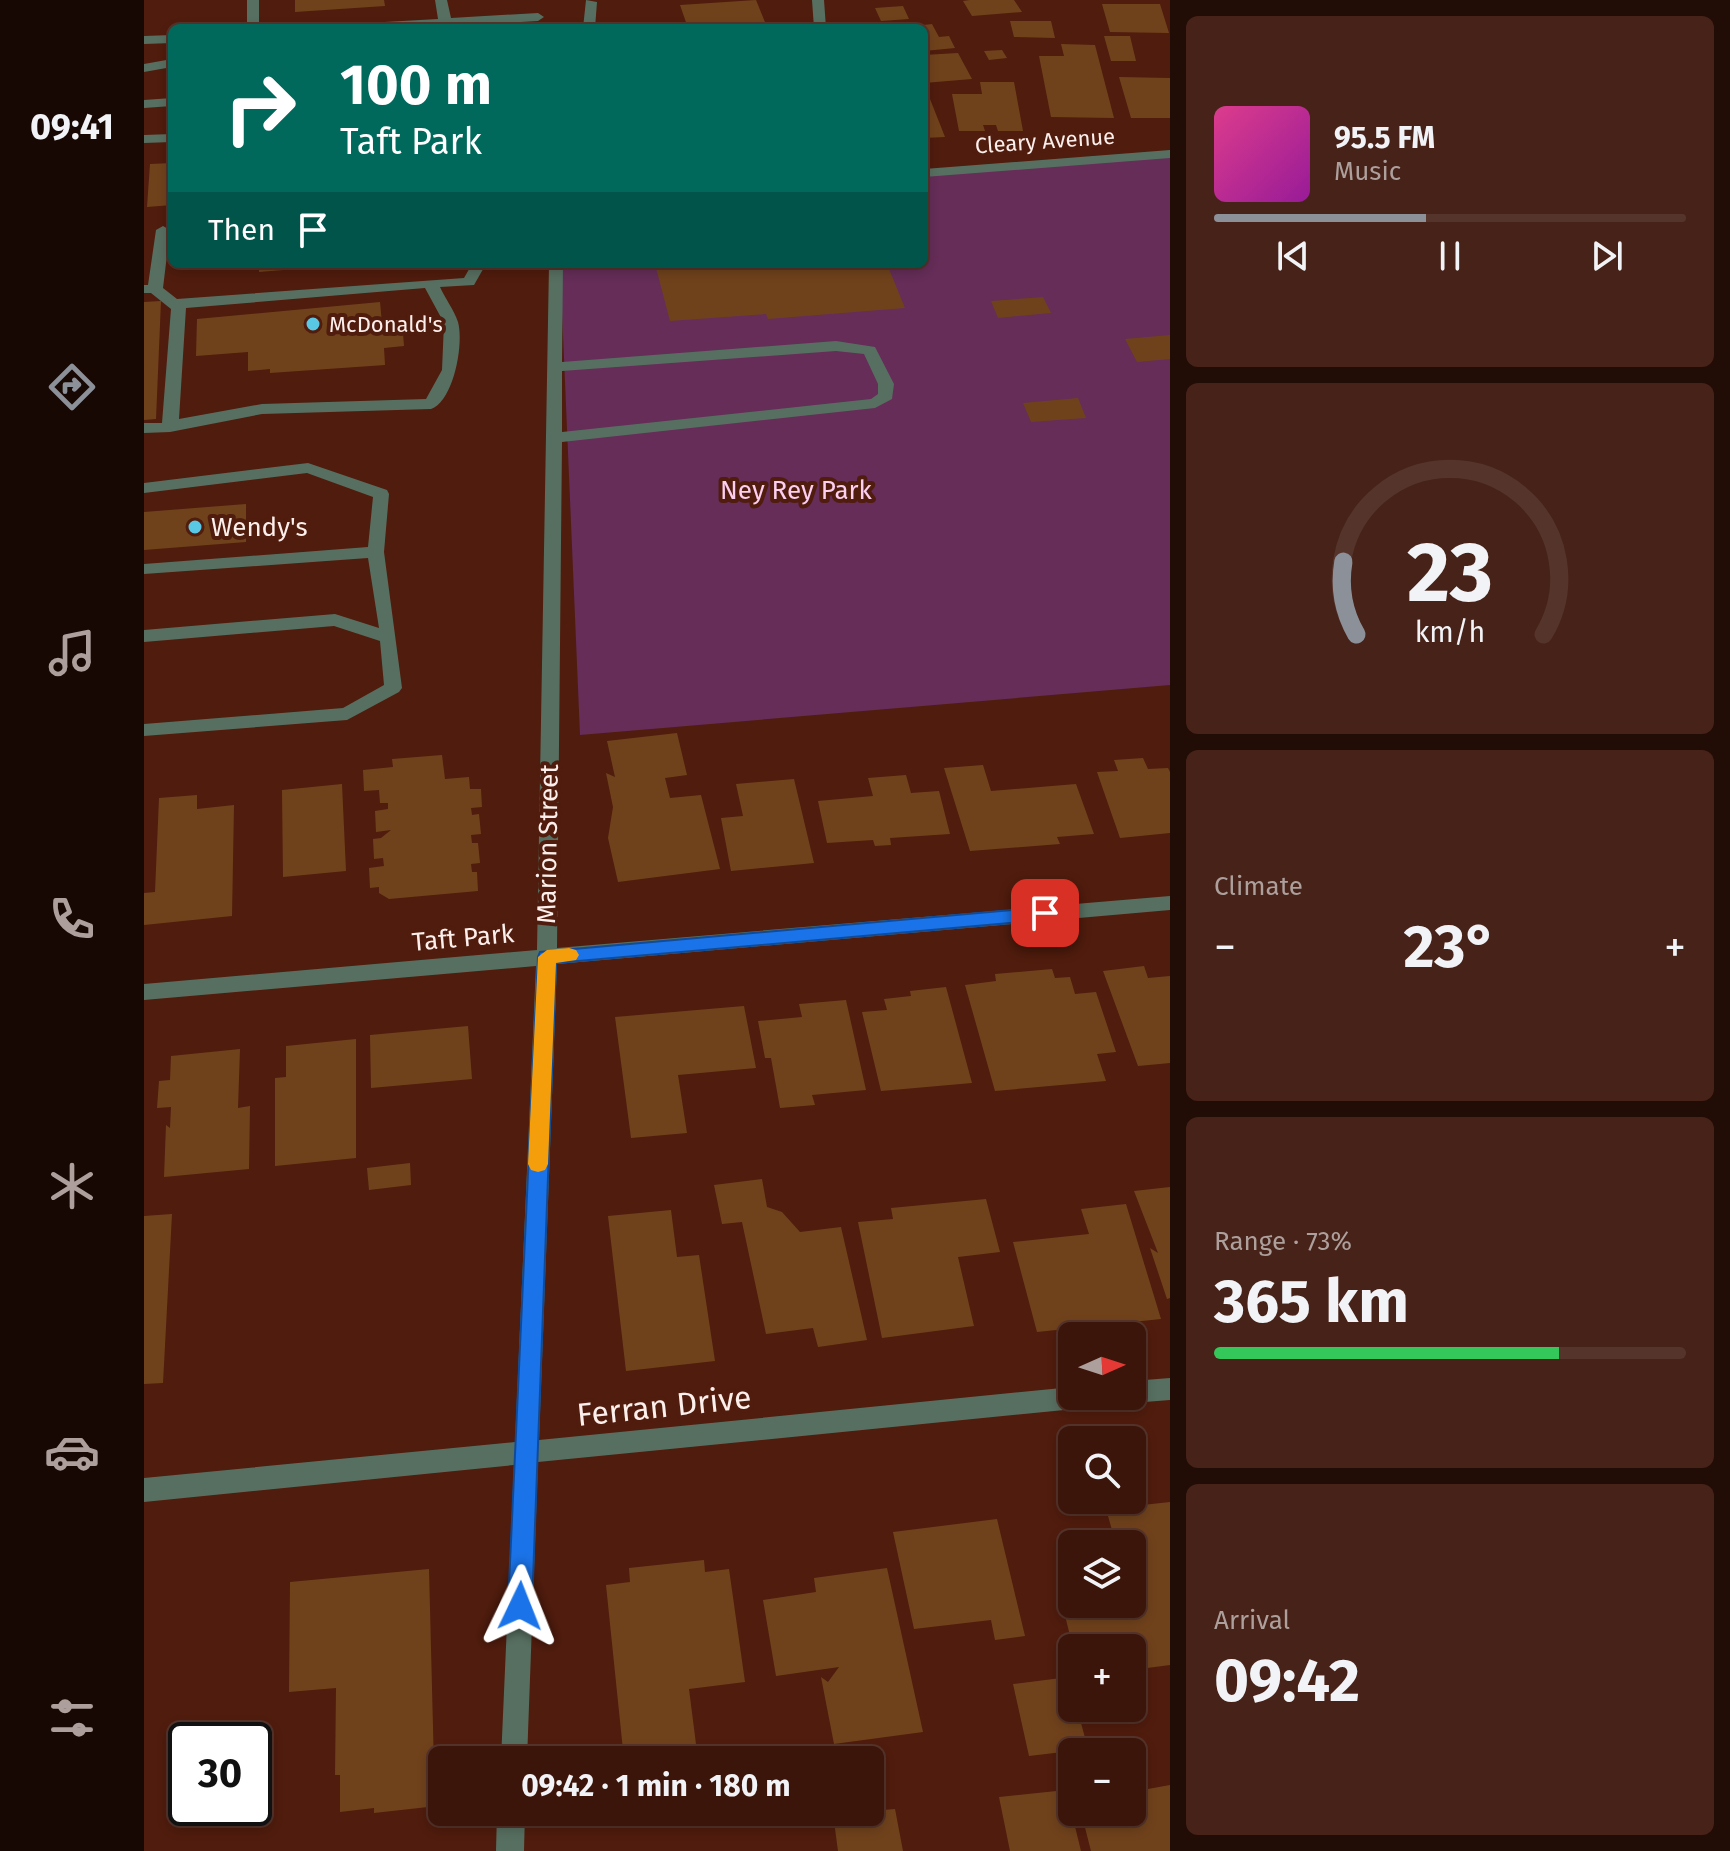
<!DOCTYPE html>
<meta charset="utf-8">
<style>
body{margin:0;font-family:"Fira Sans",sans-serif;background:#472218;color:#f1f3f6;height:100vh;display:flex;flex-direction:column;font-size:30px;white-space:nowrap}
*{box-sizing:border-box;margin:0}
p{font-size:26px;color:#ac9f9c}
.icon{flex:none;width:44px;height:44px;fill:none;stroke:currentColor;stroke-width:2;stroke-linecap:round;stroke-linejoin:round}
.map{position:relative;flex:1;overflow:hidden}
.details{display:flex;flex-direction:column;gap:16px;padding:16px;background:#210c06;width:560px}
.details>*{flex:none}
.top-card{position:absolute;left:24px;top:24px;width:760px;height:244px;border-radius:12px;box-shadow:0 4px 12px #0003,0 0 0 2px #55342b;background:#00695c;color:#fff;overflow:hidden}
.needle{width:52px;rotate:87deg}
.tools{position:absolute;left:914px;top:1322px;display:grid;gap:16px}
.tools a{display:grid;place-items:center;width:88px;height:88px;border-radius:12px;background:#3c150a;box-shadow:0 4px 12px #0003,0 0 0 2px #55342b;font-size:40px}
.speed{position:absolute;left:24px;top:1722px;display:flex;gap:16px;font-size:40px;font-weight:700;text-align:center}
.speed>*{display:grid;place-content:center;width:104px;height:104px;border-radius:50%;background:#3c150a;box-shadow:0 4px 12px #0003,0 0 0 2px #55342b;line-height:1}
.speed .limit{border:4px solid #111;border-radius:12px;background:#fff;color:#111}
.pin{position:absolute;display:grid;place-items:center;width:68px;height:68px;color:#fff;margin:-34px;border-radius:16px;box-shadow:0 4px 12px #0006}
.me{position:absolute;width:88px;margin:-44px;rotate:2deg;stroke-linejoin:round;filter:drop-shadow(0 0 6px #0008)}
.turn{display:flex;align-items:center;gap:28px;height:168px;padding:0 40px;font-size:36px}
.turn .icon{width:104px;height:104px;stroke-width:2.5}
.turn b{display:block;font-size:56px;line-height:68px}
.then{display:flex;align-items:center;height:76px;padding:0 40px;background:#0003;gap:16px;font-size:30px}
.big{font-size:60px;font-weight:700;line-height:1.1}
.details .widget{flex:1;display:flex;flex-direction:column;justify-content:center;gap:12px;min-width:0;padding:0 28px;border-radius:12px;background:#472218}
.details .dial{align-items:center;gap:0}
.dial svg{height:208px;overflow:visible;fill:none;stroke:#55342b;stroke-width:7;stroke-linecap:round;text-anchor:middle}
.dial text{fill:#f1f3f6;stroke:none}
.song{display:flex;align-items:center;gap:24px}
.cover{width:96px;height:96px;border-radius:12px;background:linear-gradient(135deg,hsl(330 70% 55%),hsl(300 70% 35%))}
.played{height:8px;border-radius:4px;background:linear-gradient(90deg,#8c9099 45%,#55342b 45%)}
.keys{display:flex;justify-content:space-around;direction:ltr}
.heat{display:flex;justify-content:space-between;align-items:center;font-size:44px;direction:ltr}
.charge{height:12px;border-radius:6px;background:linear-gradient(90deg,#34c759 73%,#55342b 0)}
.trip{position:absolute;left:284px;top:1746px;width:456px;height:80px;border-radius:12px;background:#3c150a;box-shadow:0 4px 12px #0003,0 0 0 2px #55342b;font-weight:700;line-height:80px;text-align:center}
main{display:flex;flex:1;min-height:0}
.tab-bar{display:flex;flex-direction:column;width:144px;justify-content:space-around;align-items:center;background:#180804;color:#ac9f9c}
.tab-bar .icon{width:56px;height:56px}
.tab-bar .on{color:#8c9099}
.tab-bar b{font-size:36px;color:#f1f3f6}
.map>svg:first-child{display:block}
.green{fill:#652d58}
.building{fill:#70421c}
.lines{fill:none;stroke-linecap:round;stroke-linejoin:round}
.minor{fill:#576f60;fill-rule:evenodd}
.route{fill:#1a73e8;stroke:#114b97;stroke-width:2}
.slow{fill:#f59e0b}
.poi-dot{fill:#59c8e4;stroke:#501c0d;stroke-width:3}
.labels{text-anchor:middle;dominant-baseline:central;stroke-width:8;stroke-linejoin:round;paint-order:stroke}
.far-street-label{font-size:22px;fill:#fdefeb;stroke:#501c0d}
.far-poi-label{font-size:22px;fill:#fdefeb;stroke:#501c0d;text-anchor:start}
.park-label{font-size:26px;fill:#fcceef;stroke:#501c0d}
.poi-label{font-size:26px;fill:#fdefeb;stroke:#501c0d;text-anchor:start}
.street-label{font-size:26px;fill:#fdefeb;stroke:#501c0d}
.near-street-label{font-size:32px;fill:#fdefeb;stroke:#501c0d}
</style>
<main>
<nav class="tab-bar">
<b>09:41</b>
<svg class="icon on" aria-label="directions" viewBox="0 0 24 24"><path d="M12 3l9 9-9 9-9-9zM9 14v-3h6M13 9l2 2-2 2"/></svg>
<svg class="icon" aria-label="music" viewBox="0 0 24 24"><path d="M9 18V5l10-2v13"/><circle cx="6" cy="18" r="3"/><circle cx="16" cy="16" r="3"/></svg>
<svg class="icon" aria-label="phone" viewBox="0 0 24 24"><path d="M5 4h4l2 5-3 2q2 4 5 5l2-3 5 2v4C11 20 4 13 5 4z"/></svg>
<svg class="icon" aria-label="climate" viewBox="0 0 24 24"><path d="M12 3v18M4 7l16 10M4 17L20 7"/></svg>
<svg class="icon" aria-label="car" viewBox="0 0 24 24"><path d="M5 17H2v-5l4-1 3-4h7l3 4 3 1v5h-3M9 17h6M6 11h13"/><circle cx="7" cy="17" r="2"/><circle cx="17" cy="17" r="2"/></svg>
<svg class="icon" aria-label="filters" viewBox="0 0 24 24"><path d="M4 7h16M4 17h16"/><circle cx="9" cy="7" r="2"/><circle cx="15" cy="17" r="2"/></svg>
</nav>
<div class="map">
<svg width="1026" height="1851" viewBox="0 0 1026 1851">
<rect width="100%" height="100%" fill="#501c0d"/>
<!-- green -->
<path class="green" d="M1026,154V685L436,735L416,264H780V173Z"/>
<!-- building -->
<path class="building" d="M151,0H240L241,6L151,12Z
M612,0L623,27L544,28L536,5Z
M826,0H870L878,12L828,16L819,1Z
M958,4H1016L1025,33L966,32Z
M759,6L765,19L737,21L731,8Z
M866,21H907L911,38L870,37Z
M788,24L795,37L805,36L811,48L780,51V28L771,26Z
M960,36H986L992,61H967Z
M917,44L951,45L970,118L907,117L895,56H920Z
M858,50L863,58L845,60L840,51Z
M814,53L828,79L780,83V55Z
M975,77L1026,78V118H987Z
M836,82H870L879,131H854L852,125H839L841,131H815L808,94H838Z
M780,99H786L801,137L780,138Z
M28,163V205L3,207L6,164Z
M115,264H188V266L115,272Z
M511,264H743L761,308L624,319L622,314L526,321Z
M899,297L907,313L854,318L847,301Z
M17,301L12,419L0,420V302Z
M236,302L238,323L258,321L260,346L240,348L241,365L126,373V369L104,371V352L52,356L53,319Z
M1026,335V359L993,362L981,339Z
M934,398L942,418L887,422L879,403Z
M102,504V542L0,550V512Z
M533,733L543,775L521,778L526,798L557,795L576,869L474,882L464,838L469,807L462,773L471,777L463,741Z
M298,755L301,779L325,777L326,789H337L338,807L327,808L328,815L335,814L337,834L327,835L328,843H334L336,863L327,864L328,872H333L334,891L245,899L235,893V887L226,888L225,868L240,866L239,858L230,859L229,839L237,838L247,830L232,832L231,811L244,809V803H236L235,790L220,791L219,770L249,767L248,759Z
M999,758L1004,769L1024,768L1026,772V833L976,838L953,772L974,771L970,760Z
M839,765L847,791L932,784L950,834L913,837L916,844L826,851L800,768Z
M762,775L767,793L795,791L806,834L746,838L747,845L731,846L729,840L683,843L674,801L729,796L724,778Z
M650,779L670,863L587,871L577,818L599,816L592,784Z
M198,784L202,871L139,877L138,790Z
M53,795V809L90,805L88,916L0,925V893L11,892L15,798Z
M1000,966L1004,978L1026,976V1063L994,1066L959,971Z
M908,969L911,978L926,977L931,994L952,992L972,1052L953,1054L962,1081L851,1091L821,985L852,981L851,974Z
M802,987L828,1083L737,1091L718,1012L743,1010L740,999L767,996L766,991Z
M702,1000L722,1090L668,1095L671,1105L636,1108L627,1058H621L614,1021L658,1017L655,1004Z
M600,1006L612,1068L534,1075L543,1133L487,1138L471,1017Z
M324,1026L328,1079L227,1088L226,1035Z
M212,1039V1158L131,1166V1078L142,1077V1046Z
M96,1049L94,1108L106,1106L105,1169L20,1177L22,1125L26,1128L27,1107L13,1108L15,1081L26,1080L27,1056Z
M266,1163L267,1185L225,1190L223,1168Z
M618,1179L623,1207L638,1212L656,1232L697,1227L723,1340L674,1347L669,1328L622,1334L598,1222L578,1224L570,1185Z
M1026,1187V1298L1023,1299L1006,1248L1014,1253L990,1191Z
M842,1199L856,1252L814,1257L830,1326L738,1338L714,1222L749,1219L747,1208Z
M982,1204L1017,1319L893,1332L869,1242L945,1234L937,1209Z
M527,1210L533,1257L555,1255L571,1361L482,1371L464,1216Z
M28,1214L19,1383L0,1384V1216Z
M1026,1502V1665L988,1670V1648H929L913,1583L928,1582V1604H988V1544H972L962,1509Z
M853,1519L881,1636L851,1640L847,1620L770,1629L749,1532Z
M560,1560L561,1572L585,1569L601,1682L545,1689L554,1760H480L462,1585L486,1582L485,1568Z
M743,1568L779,1732L690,1744L677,1677L684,1682L695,1667L632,1676L619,1600L672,1592L670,1578Z
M285,1569L290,1767L283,1769L284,1807L230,1813V1808L196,1812V1775H191L192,1688L145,1692L146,1582Z
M925,1677L928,1708H933L944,1749L885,1756L869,1684Z
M1000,1776L1004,1789L1026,1785V1851H947L937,1812H988V1777Z
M922,1790L937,1851H866L855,1797Z
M751,1809L759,1851H694L689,1814Z"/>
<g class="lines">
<!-- minor -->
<path class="minor" d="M103,0H115V28H103Z
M291,0H303L307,18L394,13L400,17L394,21L269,28H199L205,24L294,19Z
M442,0L453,2L451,28H439Z
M668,0H680L682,28H670Z
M28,35V43L0,44V36Z
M28,59V67L0,72V64Z
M28,98V106L0,108V100Z
M28,134V142L0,143V135Z
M1026,150V158L780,177V169Z
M19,226L26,230L19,288L33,299L320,278L328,264H342L330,285L296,287C301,298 310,310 314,322C320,343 310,401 287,409L118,414L26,432L0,433V423H18L27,309L7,293H0V285H4L12,230ZM281,288L300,323L298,370L282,399L118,404L35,419L42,308Z
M405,264H419L418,362L692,341L731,347L750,384L748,399L731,408L418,442L413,948L1026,896V910L413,964L395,1440L928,1387V1396H963L959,1404L951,1407L394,1462L383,1760H357L370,1465L0,1502V1478L371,1442L392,966L0,1000V984L393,950ZM692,351L720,354L734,384V394L727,399L418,432V371Z
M164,463L243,490L245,494L240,552L258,688L255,692L203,720L0,736V724L199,708L240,685L236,641L190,626L0,642V630L191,614L235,628L224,558L0,574V564L224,547L229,497L163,473L0,493V483Z
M1026,1378V1400L988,1403L978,1396H988V1381Z
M353,1812H381L380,1851H352Z"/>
</g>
<!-- route -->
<path class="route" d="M901,907L910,913L901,920L412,963L388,1606L384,1614L376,1617L368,1614L364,1606L394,957L396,952Z"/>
<!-- slow -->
<path class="slow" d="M425,948L432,950L435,955L432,960L412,963L404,1164L401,1170L394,1172L387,1170L384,1164L394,957L403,950Z"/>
<!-- markers -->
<g class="poi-dot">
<circle cx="169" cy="324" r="8"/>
<circle cx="51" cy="527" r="8"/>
</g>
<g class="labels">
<!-- far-street labels -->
<g class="far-street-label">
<text transform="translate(901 141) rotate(-4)">Cleary Avenue</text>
</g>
<!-- far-poi labels -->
<g class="far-poi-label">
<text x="185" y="324">McDonald's</text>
</g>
<!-- park labels -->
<g class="park-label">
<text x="652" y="490">Ney Rey Park</text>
</g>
<!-- poi labels -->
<g class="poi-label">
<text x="67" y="527">Wendy's</text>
</g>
<!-- street labels -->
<g class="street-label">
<text transform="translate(404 844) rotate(-89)">Marion Street</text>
<text transform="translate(319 938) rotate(-5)">Taft Park</text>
</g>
<!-- near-street labels -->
<g class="near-street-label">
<text transform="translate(520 1406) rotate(-6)">Ferran Drive</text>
</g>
</g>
</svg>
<div class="tools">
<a><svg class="needle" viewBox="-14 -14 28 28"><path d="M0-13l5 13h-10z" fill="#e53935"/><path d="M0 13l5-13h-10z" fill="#ac9f9c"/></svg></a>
<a><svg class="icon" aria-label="search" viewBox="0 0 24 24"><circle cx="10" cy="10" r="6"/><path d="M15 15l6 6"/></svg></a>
<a><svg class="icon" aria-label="layers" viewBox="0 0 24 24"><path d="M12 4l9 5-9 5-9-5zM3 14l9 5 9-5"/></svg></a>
<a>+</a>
<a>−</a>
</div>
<div class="speed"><div class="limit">30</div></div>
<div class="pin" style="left:901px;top:913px;background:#d93025"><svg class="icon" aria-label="arrive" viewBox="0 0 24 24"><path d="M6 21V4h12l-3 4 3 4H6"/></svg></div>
<svg class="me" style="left:376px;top:1606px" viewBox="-20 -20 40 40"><path d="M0-17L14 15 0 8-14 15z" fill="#1a73e8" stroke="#fff" stroke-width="4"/></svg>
<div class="trip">09:42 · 1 min · 180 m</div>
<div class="top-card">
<div class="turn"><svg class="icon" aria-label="right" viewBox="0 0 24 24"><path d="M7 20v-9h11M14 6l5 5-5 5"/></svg><div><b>100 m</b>Taft Park</div></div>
<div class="then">Then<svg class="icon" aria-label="arrive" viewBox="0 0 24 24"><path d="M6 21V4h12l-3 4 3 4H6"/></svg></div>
</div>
</div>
<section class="details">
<div class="widget">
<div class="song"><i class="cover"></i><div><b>95.5 FM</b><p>Music</p></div></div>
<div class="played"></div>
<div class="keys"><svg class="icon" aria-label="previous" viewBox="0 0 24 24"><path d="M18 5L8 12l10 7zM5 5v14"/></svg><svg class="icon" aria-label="pause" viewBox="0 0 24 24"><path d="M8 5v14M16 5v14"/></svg><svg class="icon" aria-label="next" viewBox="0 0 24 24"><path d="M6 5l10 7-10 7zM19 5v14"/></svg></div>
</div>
<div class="widget dial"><svg viewBox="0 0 100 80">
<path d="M14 69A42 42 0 1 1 86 69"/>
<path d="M14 69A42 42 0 0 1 9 41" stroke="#8c9099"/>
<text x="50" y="56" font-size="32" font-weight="700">23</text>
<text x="50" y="72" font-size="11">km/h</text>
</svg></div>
<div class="widget"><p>Climate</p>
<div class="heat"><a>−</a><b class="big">23°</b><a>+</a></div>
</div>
<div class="widget"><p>Range · 73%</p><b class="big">365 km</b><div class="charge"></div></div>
<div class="widget"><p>Arrival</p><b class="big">09:42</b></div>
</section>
</main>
